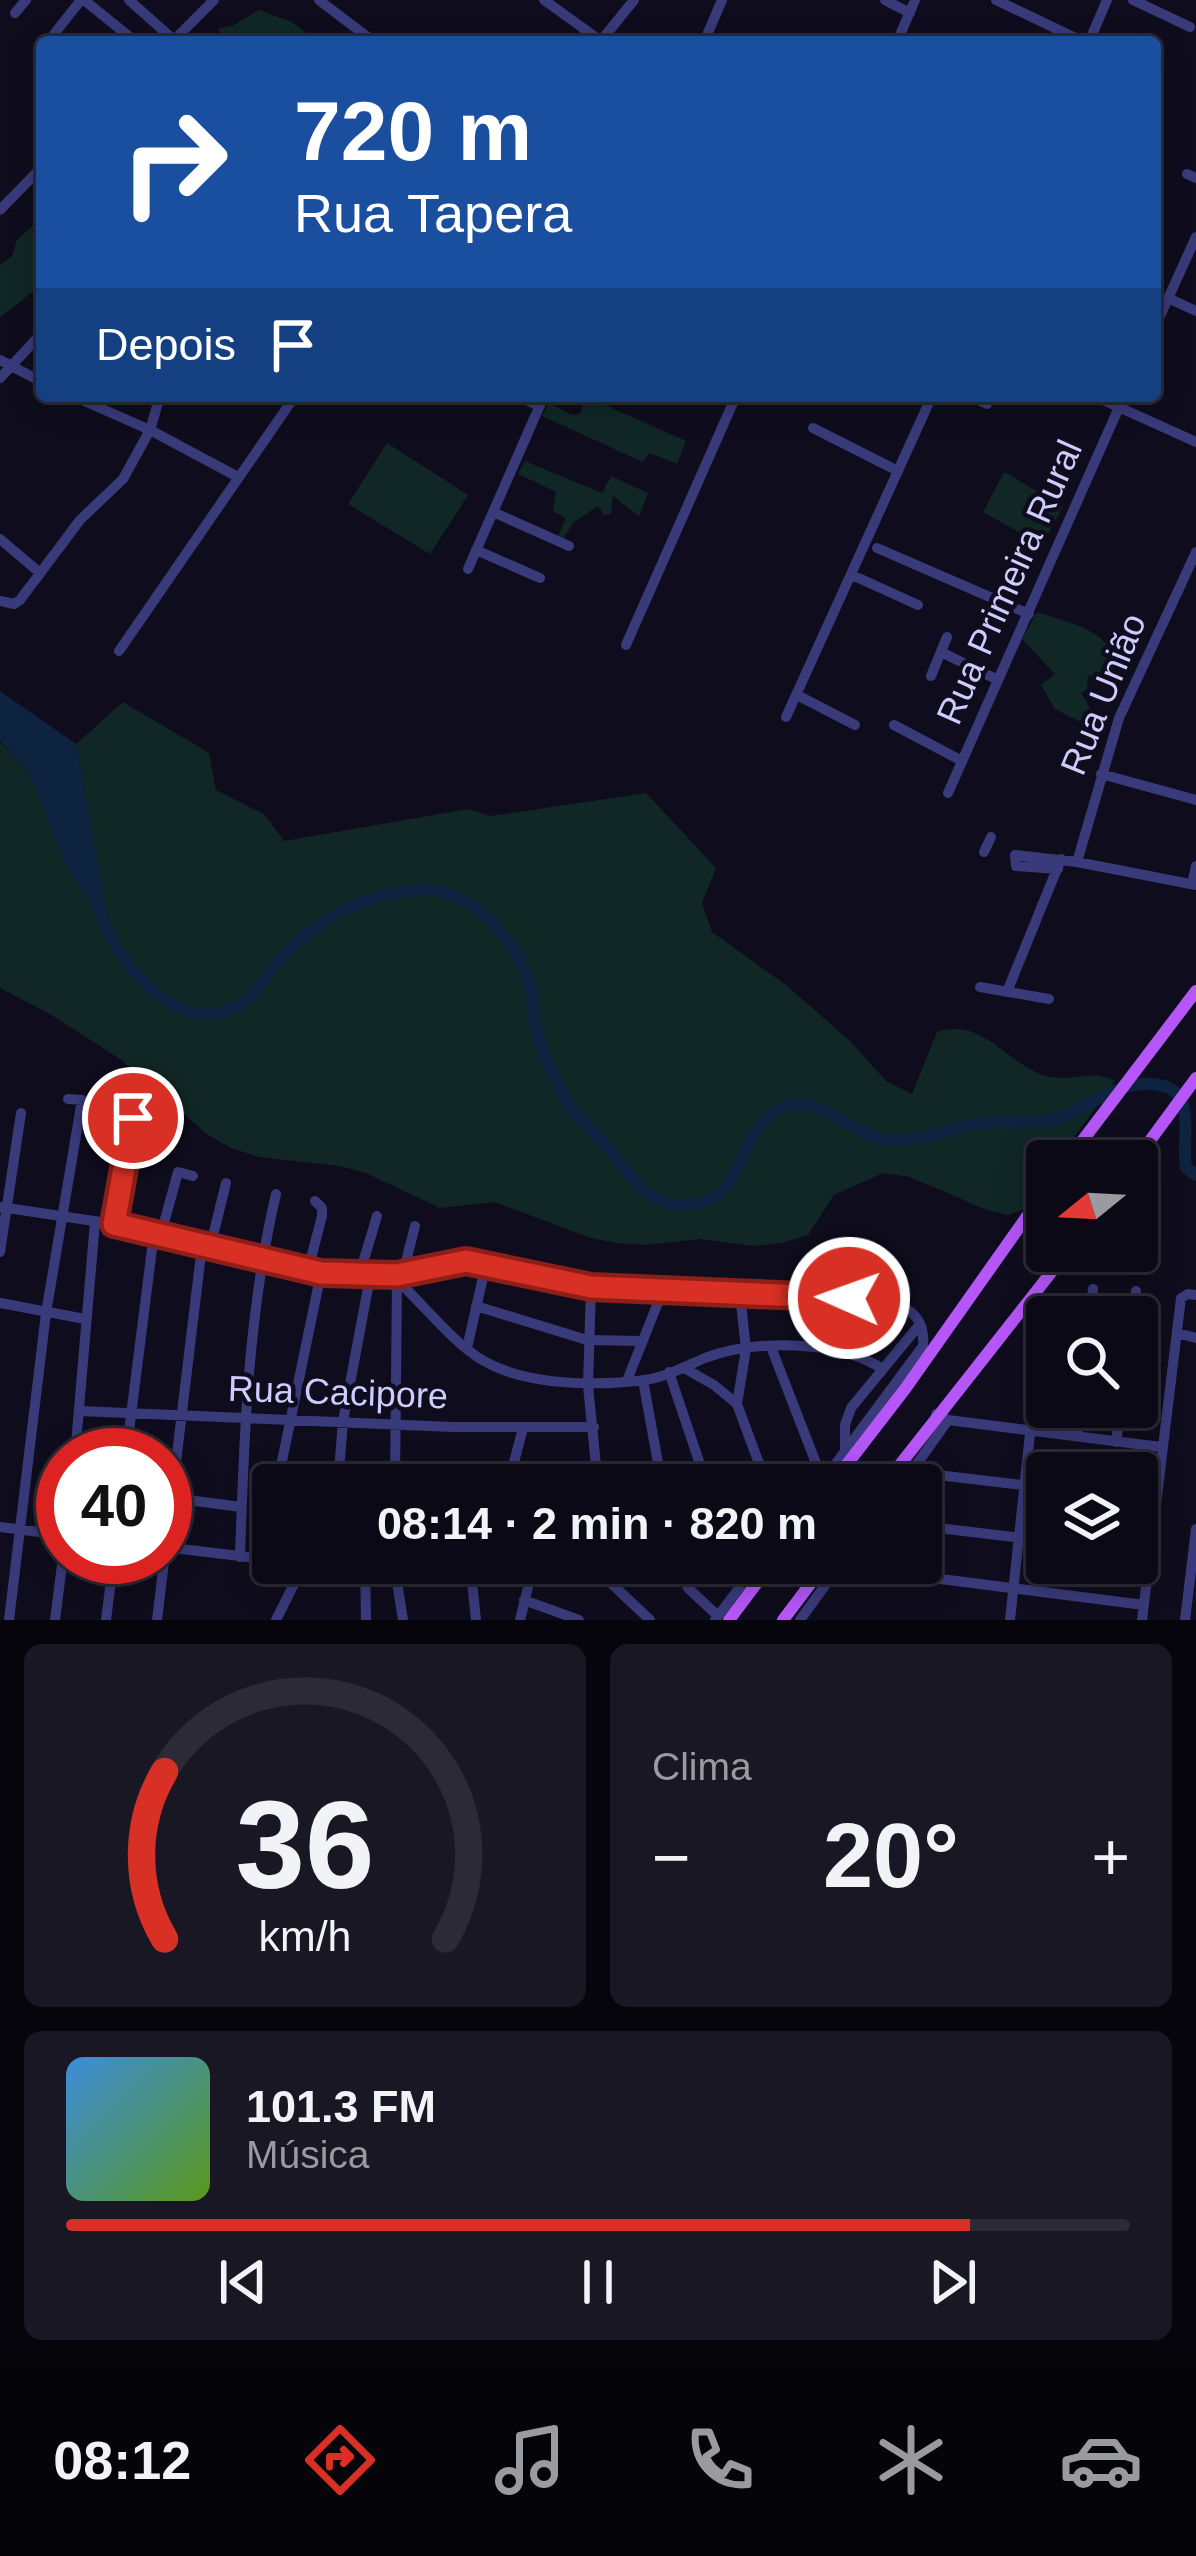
<!DOCTYPE html>
<html lang="pt">
<meta charset="utf-8">
<style>
body{margin:0;font-family:Helvetica,sans-serif;background:#191723;color:#f1f3f6;height:100vh;display:flex;flex-direction:column;font-size:45px;white-space:nowrap}
*{box-sizing:border-box;margin:0}
p{font-size:39px;color:#9a9aa1}
.icon{flex:none;width:66px;height:66px;fill:none;stroke:currentColor;stroke-width:2;stroke-linecap:round;stroke-linejoin:round}
.map{position:relative;height:1620px;overflow:hidden}
.sheet{display:flex;flex-direction:column;gap:24px;padding:24px;background:#06050c;flex:1}
.sheet>*{flex:none}
.banner{position:absolute;left:36px;top:36px;width:1125px;height:366px;border-radius:12px;box-shadow:0 6px 30px #0003,0 0 0 3px #2b2a35;background:#1a4fa0;color:#fff;overflow:hidden}
.needle{width:78px;rotate:252deg}
.fabs{position:absolute;left:1026px;top:1140px;display:grid;gap:24px}
.fabs a{display:grid;place-items:center;width:132px;height:132px;border-radius:12px;background:#0b0916;box-shadow:0 6px 30px #0003,0 0 0 3px #2b2a35;font-size:60px}
.speed{position:absolute;left:36px;top:1428px;display:flex;gap:24px;font-size:60px;font-weight:700;text-align:center}
.speed>*{display:grid;place-content:center;width:156px;height:156px;border-radius:50%;background:#0b0916;box-shadow:0 6px 30px #0003,0 0 0 3px #2b2a35;line-height:1}
.speed .limit{border:18px solid #d22;background:#fff;color:#111}
.pin{position:absolute;display:grid;place-items:center;width:102px;height:102px;color:#fff;margin:-51px;border:6px solid #fff;border-radius:50%;box-shadow:0 3px 12px #0007}
.me{position:absolute;width:132px;margin:-66px;rotate:272deg;stroke-linejoin:round;filter:drop-shadow(0 0 9px #0008)}
.turn{display:flex;align-items:center;gap:42px;height:252px;padding:0 60px;font-size:54px}
.turn .icon{width:156px;height:156px;stroke-width:2.5}
.turn b{display:block;font-size:84px;line-height:102px}
.then{display:flex;align-items:center;height:114px;padding:0 60px;background:#0003;gap:24px;font-size:45px}
.big{font-size:90px;font-weight:700;line-height:1.1}
.sheet .tile{flex:1;display:flex;flex-direction:column;justify-content:center;gap:18px;min-width:0;padding:0 42px;border-radius:18px;background:#191723}
.sheet .dial{align-items:center;gap:0}
.dial svg{height:312px;overflow:visible;fill:none;stroke:#2b2a35;stroke-width:7;stroke-linecap:round;text-anchor:middle}
.dial text{fill:#f1f3f6;stroke:none}
.song{display:flex;align-items:center;gap:36px}
.cover{width:144px;height:144px;border-radius:18px;background:linear-gradient(135deg,hsl(210 70% 55%),hsl(90 70% 35%))}
.played{height:12px;border-radius:6px;background:linear-gradient(90deg,#d93025 85%,#2b2a35 85%)}
.keys{display:flex;justify-content:space-around;direction:ltr}
.heat{display:flex;justify-content:space-between;align-items:center;font-size:66px;direction:ltr}
.sheet .tiles{flex:1;display:grid;gap:24px;grid-template-columns:1fr 1fr}
.tile:last-child{grid-column:span 2}
.trip{position:absolute;left:252px;top:1464px;width:690px;height:120px;border-radius:12px;background:#0b0916;box-shadow:0 6px 30px #0003,0 0 0 3px #2b2a35;font-weight:700;line-height:120px;text-align:center}
.menu{display:flex;height:192px;justify-content:space-around;align-items:center;background:#040409;color:#9a9aa1}
.menu .icon{width:84px;height:84px}
.menu .current{color:#d93025}
.menu b{font-size:54px;color:#f1f3f6}
.map>svg:first-child{display:block}
.green{fill:#102725}
.water{fill:#0e2340}
.lines{fill:none;stroke-linecap:round;stroke-linejoin:round}
.river{stroke:#0e2340;stroke-width:12}
.minor{stroke:#393a7a;stroke-width:10}
.major{stroke:#b557f8;stroke-width:12}
.route-casing{stroke:#8d1f18;stroke-width:30}
.route{stroke:#d93025;stroke-width:21}
.labels{text-anchor:middle;dominant-baseline:central;stroke-width:9;stroke-linejoin:round;paint-order:stroke}
.street-label{font-size:36px;fill:#cecbfd;stroke:#0f0c1d}
</style>
<div class="map">
<svg width="1196" height="1620" viewBox="0 0 1196 1620">
<rect width="100%" height="100%" fill="#0f0c1d"/>
<!-- green -->
<path class="green" d="M259,10L292,22L318,42H284L272,36L260,42H216L220,39L219,28L234,25Z
M37,222L42,224V285L0,317V265L12,256L17,240Z
M585,396L686,441L677,464L649,453L643,462L542,416L549,403L572,415L580,414Z
M387,443L468,495L430,554L348,504Z
M525,461L602,493L611,476L648,493L639,516L613,496L611,514L604,515L598,506L573,523L564,538L558,536L566,518L553,511L556,492L518,474Z
M1004,472L1063,506L1042,545L983,512Z
M1037,612C1066,622 1117,631 1117,670L1101,682L1088,675L1087,689L1081,693L1093,713L1085,724L1055,709L1041,685L1055,674L1022,639Z
M123,702L209,753L216,790L265,815L284,841L468,809L491,816L646,793L716,868L702,903L712,932L786,985L849,1040L887,1082L912,1094L937,1032C982,1018 1002,1058 1040,1074C1067,1085 1093,1067 1115,1081L1057,1161H1047V1175L1022,1210L1008,1215L987,1210L910,1177L883,1173L834,1195L808,1235L782,1243L754,1246L700,1239L645,1245L617,1243L591,1238L495,1202L440,1208L366,1173L340,1166L259,1157L231,1148L208,1135L120,1059L50,1014L0,988V742L28,771L109,931L76,744Z"/>
<!-- water -->
<path class="water" d="M0,691L76,744L111,935L68,868L28,771L0,741Z"/>
<g class="lines">
<!-- river -->
<path class="river" d="M98,907C114,961 180,1043 242,1003C258,993 266,975 278,962C314,921 363,893 419,890C473,887 519,942 531,991C534,1003 533,1016 536,1027C541,1050 553,1074 563,1095C575,1120 599,1134 615,1156C635,1182 649,1206 685,1205C748,1204 733,1132 780,1109C821,1089 848,1137 888,1140C920,1142 945,1130 976,1124C1002,1119 1030,1127 1057,1118C1093,1107 1125,1073 1167,1087C1196,1099 1181,1144 1186,1168L1196,1175"/>
<!-- minor -->
<path class="minor" d="M84,0L136,42
M129,0L174,40
M319,0L374,42
M544,0L601,41
M885,0L910,13
M996,0L1084,42
M1133,0L1190,27
M15,13L26,0
M54,34L81,0
M172,42L214,0
M600,42L634,0
M704,42L722,0
M897,42L915,0
M1089,42L1107,0
M1187,174L1196,178
M0,210L42,167
M1168,298L1196,311
M1155,327L1196,237
M0,360L42,382
M0,378L42,333
M73,396L150,430L238,477
M518,396L539,406
M970,396L987,404
M1094,396L1196,442
M1002,399L1004,396
M813,428L898,471
M493,512L569,546
M0,539L39,572
M877,548L1029,614
M476,550L540,578
M468,569L544,396
M852,575L918,605
M0,601L14,604L20,600L80,520L123,479L150,430L160,396
M626,645L736,396
M119,651L295,396
M941,652L998,680
M931,676L947,637
M797,695L855,725
M786,717L932,396
M894,725L962,761
M1101,774L1196,800
M948,793L1124,396
M984,852L991,837
M1015,855L1077,862L1196,885
M1015,855L1016,866L1058,869
M1077,862L1119,718L1196,552
M1192,884L1196,866
M980,987L1049,999
M1007,992L1061,859
M0,1207L114,1224L321,1273L397,1275L466,1261L591,1287L874,1299C903,1303 926,1313 923,1346L820,1485
M114,1224L133,1118L162,1132
M161,1234L178,1172L193,1176
M210,1248L226,1183
M0,1252L21,1113
M308,1270L322,1216V1208L315,1201
M403,1273L415,1226
M359,1276L377,1216
M397,1280C423,1304 454,1344 484,1361C527,1386 598,1386 645,1380C666,1377 686,1366 705,1358C756,1339 837,1340 883,1369
M591,1287L588,1386L598,1485
M0,1303L85,1319
M476,1306L587,1340L642,1341
M1090,1317L1093,1289
M1132,1317L1136,1291
M1177,1333L1196,1338
M771,1347L823,1481
M467,1348L486,1264
M684,1368L714,1385L737,1404L767,1485
M669,1372L707,1485
M628,1378L663,1290
M643,1380L662,1485
M737,1404L746,1349L740,1294
M80,1411L452,1427H594
M936,1414L948,1420L1161,1447
M1077,1436L1080,1407
M1116,1442L1121,1407
M845,1450V1425L851,1408L920,1324
M75,1455L95,1222
M126,1455L154,1233
M512,1467H596
M912,1472L1047,1488
M395,1474L425,1485
M277,1485L321,1273
M338,1485L343,1421L370,1277
M395,1485L397,1278
M508,1485L523,1428
M902,1485L948,1420
M172,1498L241,1507
M921,1526L1047,1541
M0,1527L63,1535
M165,1547L273,1560
M240,1557C244,1434 248,1313 276,1194
M261,1559L273,1504
M297,1563L331,1567L366,1563
M365,1563L366,1620
M394,1563L403,1620
M470,1563L476,1620
M603,1563L612,1584L650,1620
M676,1563L688,1588L718,1616
M839,1566L1144,1605
M524,1600L579,1620
M9,1620L46,1313L82,1100L68,1099
M55,1620L63,1557
M106,1620L114,1557
M157,1620L202,1246
M276,1620L304,1564
M520,1620L534,1563
M715,1620L758,1563
M800,1620L840,1565
M1010,1620L1039,1350
M1142,1620L1181,1298L1188,1294L1196,1295
M1185,1620L1196,1529"/>
<!-- major -->
<path class="major" d="M1067,1161L1196,991
M1135,1161L1196,1078
M831,1485L905,1389L1047,1188
M884,1485L1068,1251
M729,1620L772,1563
M783,1620L826,1563"/>
</g>
<g class="lines">
<defs>
<path id="route" d="M133,1118L114,1224L321,1273L397,1275L466,1261L591,1287L849,1298"/>
</defs>
<!-- route casing -->
<use href="#route" class="route-casing"/>
<!-- route -->
<use href="#route" class="route"/>
</g>
<g class="labels">
<!-- street labels -->
<g class="street-label">
<text transform="translate(1009 582) rotate(-66)">Rua Primeira Rural</text>
<text transform="translate(1103 694) rotate(-68)">Rua União</text>
<text transform="translate(338 1392) rotate(2)">Rua Cacipore</text>
</g>
</g>
</svg>
<div class="fabs">
<a><svg class="needle" viewBox="-14 -14 28 28"><path d="M0-13l5 13h-10z" fill="#e53935"/><path d="M0 13l5-13h-10z" fill="#9a9aa1"/></svg></a>
<a><svg class="icon" aria-label="search" viewBox="0 0 24 24"><circle cx="10" cy="10" r="6"/><path d="M15 15l6 6"/></svg></a>
<a><svg class="icon" aria-label="layers" viewBox="0 0 24 24"><path d="M12 4l9 5-9 5-9-5zM3 14l9 5 9-5"/></svg></a>
</div>
<div class="speed"><div class="limit">40</div></div>
<div class="pin" style="left:133px;top:1118px;background:#d93025"><svg class="icon" aria-label="arrive" viewBox="0 0 24 24"><path d="M6 21V4h12l-3 4 3 4H6"/></svg></div>
<svg class="me" style="left:849px;top:1298px" viewBox="-20 -20 40 40"><circle r="17" fill="#d93025" stroke="#fff" stroke-width="3"/><path d="M0-11L8 9 0 5-8 9z" fill="#fff"/></svg>
<div class="trip">08:14 · 2 min · 820 m</div>
<div class="banner">
<div class="turn"><svg class="icon" aria-label="right" viewBox="0 0 24 24"><path d="M7 20v-9h11M14 6l5 5-5 5"/></svg><div><b>720 m</b>Rua Tapera</div></div>
<div class="then">Depois<svg class="icon" aria-label="arrive" viewBox="0 0 24 24"><path d="M6 21V4h12l-3 4 3 4H6"/></svg></div>
</div>
</div>
<section class="sheet">
<div class="tiles">
<div class="tile dial"><svg viewBox="0 0 100 80">
<path d="M14 69A42 42 0 1 1 86 69"/>
<path d="M14 69A42 42 0 0 1 14 26" stroke="#d93025"/>
<text x="50" y="56" font-size="32" font-weight="700">36</text>
<text x="50" y="72" font-size="11">km/h</text>
</svg></div>
<div class="tile"><p>Clima</p>
<div class="heat"><a>−</a><b class="big">20°</b><a>+</a></div>
</div>
<div class="tile">
<div class="song"><i class="cover"></i><div><b>101.3 FM</b><p>Música</p></div></div>
<div class="played"></div>
<div class="keys"><svg class="icon" aria-label="previous" viewBox="0 0 24 24"><path d="M18 5L8 12l10 7zM5 5v14"/></svg><svg class="icon" aria-label="pause" viewBox="0 0 24 24"><path d="M8 5v14M16 5v14"/></svg><svg class="icon" aria-label="next" viewBox="0 0 24 24"><path d="M6 5l10 7-10 7zM19 5v14"/></svg></div>
</div>
</div>
</section>
<nav class="menu">
<b>08:12</b>
<svg class="icon current" aria-label="directions" viewBox="0 0 24 24"><path d="M12 3l9 9-9 9-9-9zM9 14v-3h6M13 9l2 2-2 2"/></svg>
<svg class="icon" aria-label="music" viewBox="0 0 24 24"><path d="M9 18V5l10-2v13"/><circle cx="6" cy="18" r="3"/><circle cx="16" cy="16" r="3"/></svg>
<svg class="icon" aria-label="phone" viewBox="0 0 24 24"><path d="M5 4h4l2 5-3 2q2 4 5 5l2-3 5 2v4C11 20 4 13 5 4z"/></svg>
<svg class="icon" aria-label="climate" viewBox="0 0 24 24"><path d="M12 3v18M4 7l16 10M4 17L20 7"/></svg>
<svg class="icon" aria-label="car" viewBox="0 0 24 24"><path d="M5 17H2v-5l4-1 3-4h7l3 4 3 1v5h-3M9 17h6M6 11h13"/><circle cx="7" cy="17" r="2"/><circle cx="17" cy="17" r="2"/></svg>
</nav>
